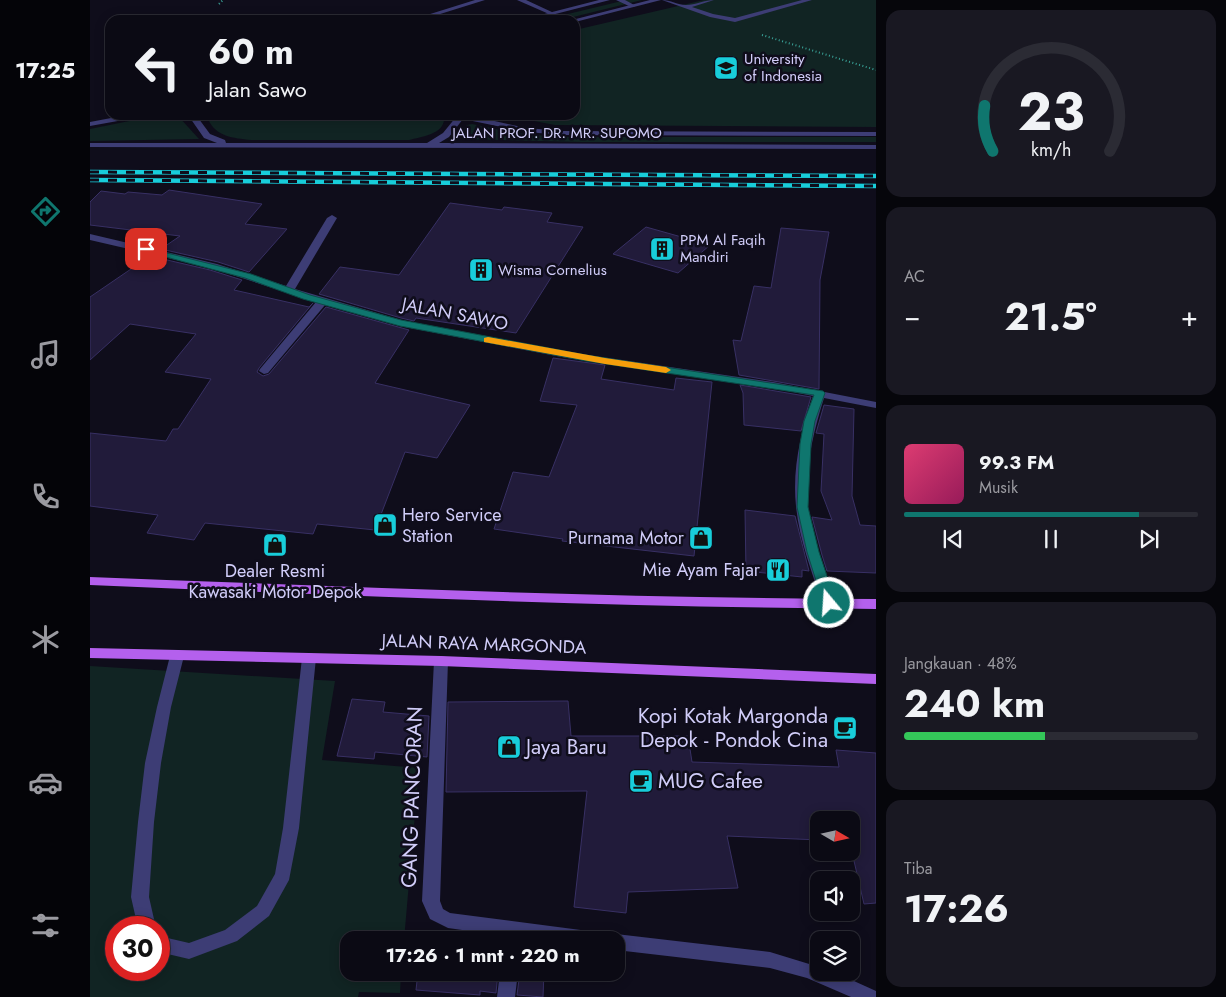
<!DOCTYPE html>
<html lang="id">
<meta charset="utf-8">
<style>
body{margin:0;font-family:Jost,sans-serif;background:#191822;color:#f1f3f6;height:100vh;display:flex;flex-direction:column;font-size:19px;white-space:nowrap}
*{box-sizing:border-box;margin:0}
p{font-size:16px;color:#9a9aa0}
.icon{flex:none;width:28px;height:28px;fill:none;stroke:currentColor;stroke-width:2;stroke-linecap:round;stroke-linejoin:round}
.map{position:relative;flex:1;overflow:hidden}
.details{display:flex;flex-direction:column;gap:10px;padding:10px;background:#06060b;width:350px}
.details>*{flex:none}
.hud{position:absolute;left:15px;top:15px;width:475px;height:105px;border-radius:15px;box-shadow:0 2px 12px #0003,0 0 0 1px #2b2b34;background:#0b0a14;color:#f1f3f6;overflow:hidden}
.needle{width:32px;rotate:99deg}
.tools{position:absolute;left:720px;top:811px;display:grid;gap:10px}
.tools a{display:grid;place-items:center;width:50px;height:50px;border-radius:10px;background:#0b0a14;box-shadow:0 2px 12px #0003,0 0 0 1px #2b2b34;font-size:25px}
.speed{position:absolute;left:15px;top:916px;display:flex;gap:10px;font-size:25px;font-weight:700;text-align:center}
.speed>*{display:grid;place-content:center;width:65px;height:65px;border-radius:50%;background:#0b0a14;box-shadow:0 2px 12px #0003,0 0 0 1px #2b2b34;line-height:1}
.speed .limit{border:8px solid #d22;background:#fff;color:#111}
.pin{position:absolute;display:grid;place-items:center;width:42px;height:42px;color:#fff;margin:-21px;border-radius:10px;box-shadow:0 2px 8px #0006}
.me{position:absolute;width:55px;margin:-28px;rotate:342deg;stroke-linejoin:round;filter:drop-shadow(0 0 4px #0008)}
.turn{display:flex;align-items:center;gap:18px;height:105px;padding:0 20px;font-size:22px}
.turn .icon{width:65px;height:65px;stroke-width:2.5}
.turn b{display:block;font-size:35px;line-height:42px}
.big{font-size:38px;font-weight:700;line-height:1.1}
.details .widget{flex:1;display:flex;flex-direction:column;justify-content:center;gap:8px;min-width:0;padding:0 18px;border-radius:15px;background:#191822}
.details .dial{align-items:center;gap:0}
.dial svg{height:130px;overflow:visible;fill:none;stroke:#2b2b34;stroke-width:7;stroke-linecap:round;text-anchor:middle}
.dial text{fill:#f1f3f6;stroke:none}
.song{display:flex;align-items:center;gap:15px}
.cover{width:60px;height:60px;border-radius:8px;background:linear-gradient(135deg,hsl(340 70% 55%),hsl(330 70% 35%))}
.played{height:5px;border-radius:2px;background:linear-gradient(90deg,#0f766e 80%,#2b2b34 80%)}
.keys{display:flex;justify-content:space-around;direction:ltr}
.heat{display:flex;justify-content:space-between;align-items:center;font-size:28px;direction:ltr}
.charge{height:8px;border-radius:4px;background:linear-gradient(90deg,#34c759 48%,#2b2b34 0)}
.trip{position:absolute;left:250px;top:931px;width:285px;height:50px;border-radius:15px;background:#0b0a14;box-shadow:0 2px 12px #0003,0 0 0 1px #2b2b34;font-weight:700;line-height:50px;text-align:center}
main{display:flex;flex:1;min-height:0}
.tab-bar{display:flex;flex-direction:column;width:90px;justify-content:space-around;align-items:center;background:#040408;color:#9a9aa0}
.tab-bar .icon{width:35px;height:35px}
.tab-bar .current{color:#0f766e}
.tab-bar b{font-size:22px;color:#f1f3f6}
.map>svg:first-child{display:block}
.green{fill:#112423;fill-rule:evenodd}
.building{fill:#211b3a;stroke:#383064}
.lines{fill:none;stroke-linecap:round;stroke-linejoin:round}
.path{stroke:#39a197;stroke-width:2;stroke-dasharray:1 2.5;stroke-linecap:butt}
.service{fill:#3d3d75;fill-rule:evenodd}
.minor{fill:#3d3d75;fill-rule:evenodd}
.primary{fill:#b460ed;fill-rule:evenodd}
.rail-casing{stroke:#18cdda;stroke-width:4.5}
.rail{stroke:#0f0d1b;stroke-width:3;stroke-dasharray:9;stroke-linecap:butt}
.route{fill:#0f766e;stroke:#0a4d48}
.slow{fill:#f59e0b}
.labels{text-anchor:middle;dominant-baseline:central;stroke-width:5;stroke-linejoin:round;paint-order:stroke}
.far-poi-label{font-size:15px;fill:#d1cdf9;stroke:#0f0d1b;text-anchor:start}
.far-street-label{font-size:15px;fill:#d1cdf9;stroke:#0f0d1b}
.street-label{font-size:18px;fill:#d1cdf9;stroke:#0f0d1b}
.poi-label{font-size:18px;fill:#d1cdf9;stroke:#0f0d1b;text-anchor:end}
.near-poi-label{font-size:21px;fill:#d1cdf9;stroke:#0f0d1b;text-anchor:start}
.near-street-label{font-size:21px;fill:#d1cdf9;stroke:#0f0d1b}
</style>
<main>
<nav class="tab-bar">
<b>17:25</b>
<svg class="icon current" aria-label="directions" viewBox="0 0 24 24"><path d="M12 3l9 9-9 9-9-9zM9 14v-3h6M13 9l2 2-2 2"/></svg>
<svg class="icon" aria-label="music" viewBox="0 0 24 24"><path d="M9 18V5l10-2v13"/><circle cx="6" cy="18" r="3"/><circle cx="16" cy="16" r="3"/></svg>
<svg class="icon" aria-label="phone" viewBox="0 0 24 24"><path d="M5 4h4l2 5-3 2q2 4 5 5l2-3 5 2v4C11 20 4 13 5 4z"/></svg>
<svg class="icon" aria-label="climate" viewBox="0 0 24 24"><path d="M12 3v18M4 7l16 10M4 17L20 7"/></svg>
<svg class="icon" aria-label="car" viewBox="0 0 24 24"><path d="M5 17H2v-5l4-1 3-4h7l3 4 3 1v5h-3M9 17h6M6 11h13"/><circle cx="7" cy="17" r="2"/><circle cx="17" cy="17" r="2"/></svg>
<svg class="icon" aria-label="filters" viewBox="0 0 24 24"><path d="M4 7h16M4 17h16"/><circle cx="9" cy="7" r="2"/><circle cx="15" cy="17" r="2"/></svg>
</nav>
<div class="map">
<svg width="786" height="997" viewBox="0 0 786 997">
<rect width="100%" height="100%" fill="#0f0d1b"/>
<!-- green -->
<path class="green" d="M536,0H552L471,20H453Z
M614,0H786V127L465,125L413,115H485V30Z
M69,115L89,117L109,139L0,141V129Z
M121,115H347L354,119C354,134 331,137 319,140H161C143,138 126,137 118,119Z
M382,124L425,133L468,137H786V142H491L373,139L368,135L377,125Z
M0,666L245,681L232,760L329,768L314,940H259V972L311,973L310,993L269,992L268,997H0ZM26,928H69V970H26Z"/>
<!-- building -->
<path class="building" d="M79,190L172,204L155,224L197,229L159,272L128,262L71,249L90,236L0,225V202L11,191L35,194L38,192L72,195Z
M360,203L412,210L414,207L462,213L457,222L493,227L426,333L326,318L324,321L311,318L229,294L250,267L309,275Z
M556,227L620,245L588,273L523,254Z
M691,228L739,232L730,280L729,389L649,375L643,340L651,341L664,286L681,288Z
M60,256L120,270L152,280L144,290L219,307L223,303L169,368L167,372L173,376L179,374L236,307L319,330L285,383L380,405L347,458L315,452L285,530L227,524L223,534L115,523L104,540L57,533L68,515L0,506V433L76,441L83,429H88L121,379L75,372L106,334L40,324L0,360V297Z
M463,358L515,365L511,379L584,390L586,378L622,382L604,556L472,541L473,539L404,529L423,472L459,477L487,405L450,401Z
M650,385L721,397L711,431L654,425L653,393Z
M734,405L764,409L762,496L770,525L786,526V573L737,571L732,555L722,517L742,520L731,491L734,434L726,433Z
M655,510L705,516L719,571L712,570V577L656,571Z
M262,699L295,702L293,712L339,716L337,757L285,752L284,759L247,756Z
M478,701L481,736H598L602,762L749,767L746,750L786,753V903L774,904L761,848V820H729V840L637,836L648,888L538,892L536,913L484,907L497,791L356,792L358,702Z
M328,972H408L406,993L390,991V995L326,990Z
M430,972H454L453,997L427,995Z"/>
<g class="lines">
<!-- path -->
<path class="path" d="M129,4L133,0
M672,35L786,70"/>
<!-- service -->
<path class="service" d="M385,0H395L331,20H321Z
M427,0H436L464,13L459,14Z
M526,0H535L546,6L541,7Z
M572,0C580,0 588,5 596,5C605,5 615,0 624,0L602,7L623,14L645,18L712,0H722L645,22L620,17Z
M87,651L92,652L94,656L81,707L71,763L64,822L59,897L66,928H48L41,897L48,822L55,763L67,707L80,656L82,652Z
M219,653L224,654L226,658L209,828L199,880L179,916L147,941L99,959L69,952V936L99,943L135,930L167,906L185,874L193,828L212,658L214,654Z"/>
<!-- minor -->
<path class="minor" d="M509,0H520L442,20H431Z
M560,0H571L485,22V20H482Z
M37,115H54L50,117L0,126V122Z
M98,115H106L120,134L135,140L136,143H337L353,133L366,117L363,115H378L436,128L474,131L786,132V136L474,135L436,132L373,119L359,137L349,143L786,145V149L0,147V143H127L114,138Z
M242,215L247,218L205,289L311,320L477,352L683,382L786,402V408L734,398C723,433 714,471 718,507C723,540 735,572 746,603L744,606H734L732,603C722,572 709,539 706,506C702,469 711,431 723,396L683,388L477,358L310,326L235,305L178,373L174,374L169,371L170,369L226,302L121,268L0,240V234L127,264L196,286L237,218Z
M351,656L356,657L358,661L350,901L353,909L360,913L506,932L512,934L515,940H442L358,928L340,919L332,901L344,661L346,657Z
M526,934L680,952L729,967V972H744L786,991V997H761L717,978L680,968L526,950V940H518L520,936Z
M410,972H428L425,997H407Z"/>
<!-- primary -->
<path class="primary" d="M0,577C262,587 524,598 786,599V609C524,607 262,596 0,585Z
M0,648L351,656L786,674V684L351,666L0,658Z"/>
<defs>
<path id="rail" d="M0,172L786,176
M0,180L786,186"/>
</defs>
<!-- rail casing -->
<use href="#rail" class="rail-casing"/>
<!-- rail -->
<use href="#rail" class="rail"/>
</g>
<!-- route -->
<path class="route" d="M53,247L161,274L220,295L311,320L496,355L733,391L735,393L725,421L721,444L718,507L729,552L746,603L739,608L733,603L717,552L707,507L710,444L714,421L724,395L496,361L310,326L213,299L155,278L53,251Z"/>
<!-- slow -->
<path class="slow" d="M398,337L515,358L576,367L581,370L576,373L515,364L394,342V338Z"/>
<!-- icons -->
<defs>
<symbol id="university-square" viewBox="-11 -11 22 22"><rect x="-9" y="-9" width="18" height="18" rx="4" fill="#18cdda" stroke="#0f0d1b"/><path d="M0-5L7-2L0 1L-7-2ZM-4 1L0 2.5L4 1V4Q0 6-4 4Z" fill="#111"/></symbol>
<symbol id="building-square" viewBox="-11 -11 22 22"><rect x="-9" y="-9" width="18" height="18" rx="4" fill="#18cdda" stroke="#0f0d1b"/><path d="M-4-6H4V6H1V3H-1V6H-4ZM-2.5-4.3h1.7v1.8h-1.7ZM.8-4.3h1.7v1.8H.8ZM-2.5-1h1.7V.8h-1.7ZM.8-1h1.7V.8H.8Z" fill="#111"/></symbol>
<symbol id="shop-square" viewBox="-11 -11 22 22"><rect x="-9" y="-9" width="18" height="18" rx="4" fill="#18cdda" stroke="#0f0d1b"/><path d="M-5-2.5h2.3a2.7 3.5 0 0 1 5.4 0H5L5.5 6h-11ZM-1.5-2.5h3a1.5 2.3 0 0 0-3 0Z" fill="#111"/></symbol>
<symbol id="restaurant-square" viewBox="-11 -11 22 22"><rect x="-9" y="-9" width="18" height="18" rx="4" fill="#18cdda" stroke="#0f0d1b"/><path d="M-5-6h1v4h1v-4h1v4h1v-4h1v5L-1.5 .5V6h-2V.5L-5-1ZM5-6V6H3V1.5H1.5Q1.5-4 5-6Z" fill="#111"/></symbol>
<symbol id="cafe-square" viewBox="-11 -11 22 22"><rect x="-9" y="-9" width="18" height="18" rx="4" fill="#18cdda" stroke="#0f0d1b"/><path d="M-5.5-4.5H6V0H3Q3 3.5 0 3.5H-2.5Q-5.5 3.5-5.5 0ZM3-3.2v2h1.7v-2ZM-6 4.5H4V6H-6Z" fill="#111"/></symbol>
</defs>
<g fill-rule="evenodd">
<use href="#university-square" x="622" y="54" width="28" height="28"/>
<use href="#building-square" x="558" y="235" width="28" height="28"/>
<use href="#building-square" x="377" y="256" width="28" height="28"/>
<use href="#shop-square" x="281" y="511" width="28" height="28"/>
<use href="#shop-square" x="597" y="524" width="28" height="28"/>
<use href="#shop-square" x="171" y="531" width="28" height="28"/>
<use href="#restaurant-square" x="674" y="556" width="28" height="28"/>
<use href="#cafe-square" x="741" y="714" width="28" height="28"/>
<use href="#shop-square" x="405" y="733" width="28" height="28"/>
<use href="#cafe-square" x="537" y="767" width="28" height="28"/>
</g>
<g class="labels">
<!-- far-poi labels -->
<g class="far-poi-label">
<text x="654" y="59">University<tspan x="654" dy="17">of Indonesia</tspan></text>
<text x="590" y="240">PPM Al Faqih<tspan x="590" dy="17">Mandiri</tspan></text>
<text x="408" y="270">Wisma Cornelius</text>
</g>
<!-- far-street labels -->
<g class="far-street-label">
<text x="467" y="133">JALAN PROF. DR. MR. SUPOMO</text>
</g>
<!-- street labels -->
<g class="street-label">
<text transform="translate(365 314) rotate(11)">JALAN SAWO</text>
<text transform="translate(394 644) rotate(2)">JALAN RAYA MARGONDA</text>
</g>
<!-- poi labels -->
<g class="poi-label">
<text x="312" y="515" text-anchor="start">Hero Service<tspan x="312" dy="21">Station</tspan></text>
<text x="594" y="538">Purnama Motor</text>
<text x="670" y="570">Mie Ayam Fajar</text>
<text x="185" y="571" text-anchor="middle">Dealer Resmi<tspan x="185" dy="21">Kawasaki Motor Depok</tspan></text>
</g>
<!-- near-poi labels -->
<g class="near-poi-label">
<text x="738" y="716" text-anchor="end">Kopi Kotak Margonda<tspan x="738" dy="24">Depok - Pondok Cina</tspan></text>
<text x="436" y="747">Jaya Baru</text>
<text x="568" y="781">MUG Cafee</text>
</g>
<!-- near-street labels -->
<g class="near-street-label">
<text transform="translate(322 797) rotate(-88)">GANG PANCORAN</text>
</g>
</g>
</svg>
<div class="tools">
<a><svg class="needle" viewBox="-14 -14 28 28"><path d="M0-13l5 13h-10z" fill="#e53935"/><path d="M0 13l5-13h-10z" fill="#9a9aa0"/></svg></a>
<a><svg class="icon" aria-label="sound" viewBox="0 0 24 24"><path d="M4 9h4l5-4v14l-5-4H4zM17 9q2 3 0 6"/></svg></a>
<a><svg class="icon" aria-label="layers" viewBox="0 0 24 24"><path d="M12 4l9 5-9 5-9-5zM3 14l9 5 9-5"/></svg></a>
</div>
<div class="speed"><div class="limit">30</div></div>
<div class="pin" style="left:56px;top:249px;background:#d93025"><svg class="icon" aria-label="arrive" viewBox="0 0 24 24"><path d="M6 21V4h12l-3 4 3 4H6"/></svg></div>
<svg class="me" style="left:739px;top:603px" viewBox="-20 -20 40 40"><circle r="17" fill="#0f766e" stroke="#fff" stroke-width="3"/><path d="M0-11L8 9 0 5-8 9z" fill="#fff"/></svg>
<div class="trip">17:26 · 1 mnt · 220 m</div>
<div class="hud">
<div class="turn"><svg class="icon" aria-label="left" viewBox="0 0 24 24"><path d="M17 20v-9H6M10 6l-5 5 5 5"/></svg><div><b>60 m</b>Jalan Sawo</div></div>
</div>
</div>
<section class="details">
<div class="widget dial"><svg viewBox="0 0 100 80">
<path d="M14 69A42 42 0 1 1 86 69"/>
<path d="M14 69A42 42 0 0 1 9 41" stroke="#0f766e"/>
<text x="50" y="56" font-size="32" font-weight="700">23</text>
<text x="50" y="72" font-size="11">km/h</text>
</svg></div>
<div class="widget"><p>AC</p>
<div class="heat"><a>−</a><b class="big">21.5°</b><a>+</a></div>
</div>
<div class="widget">
<div class="song"><i class="cover"></i><div><b>99.3 FM</b><p>Musik</p></div></div>
<div class="played"></div>
<div class="keys"><svg class="icon" aria-label="previous" viewBox="0 0 24 24"><path d="M18 5L8 12l10 7zM5 5v14"/></svg><svg class="icon" aria-label="pause" viewBox="0 0 24 24"><path d="M8 5v14M16 5v14"/></svg><svg class="icon" aria-label="next" viewBox="0 0 24 24"><path d="M6 5l10 7-10 7zM19 5v14"/></svg></div>
</div>
<div class="widget"><p>Jangkauan · 48%</p><b class="big">240 km</b><div class="charge"></div></div>
<div class="widget"><p>Tiba</p><b class="big">17:26</b></div>
</section>
</main>
